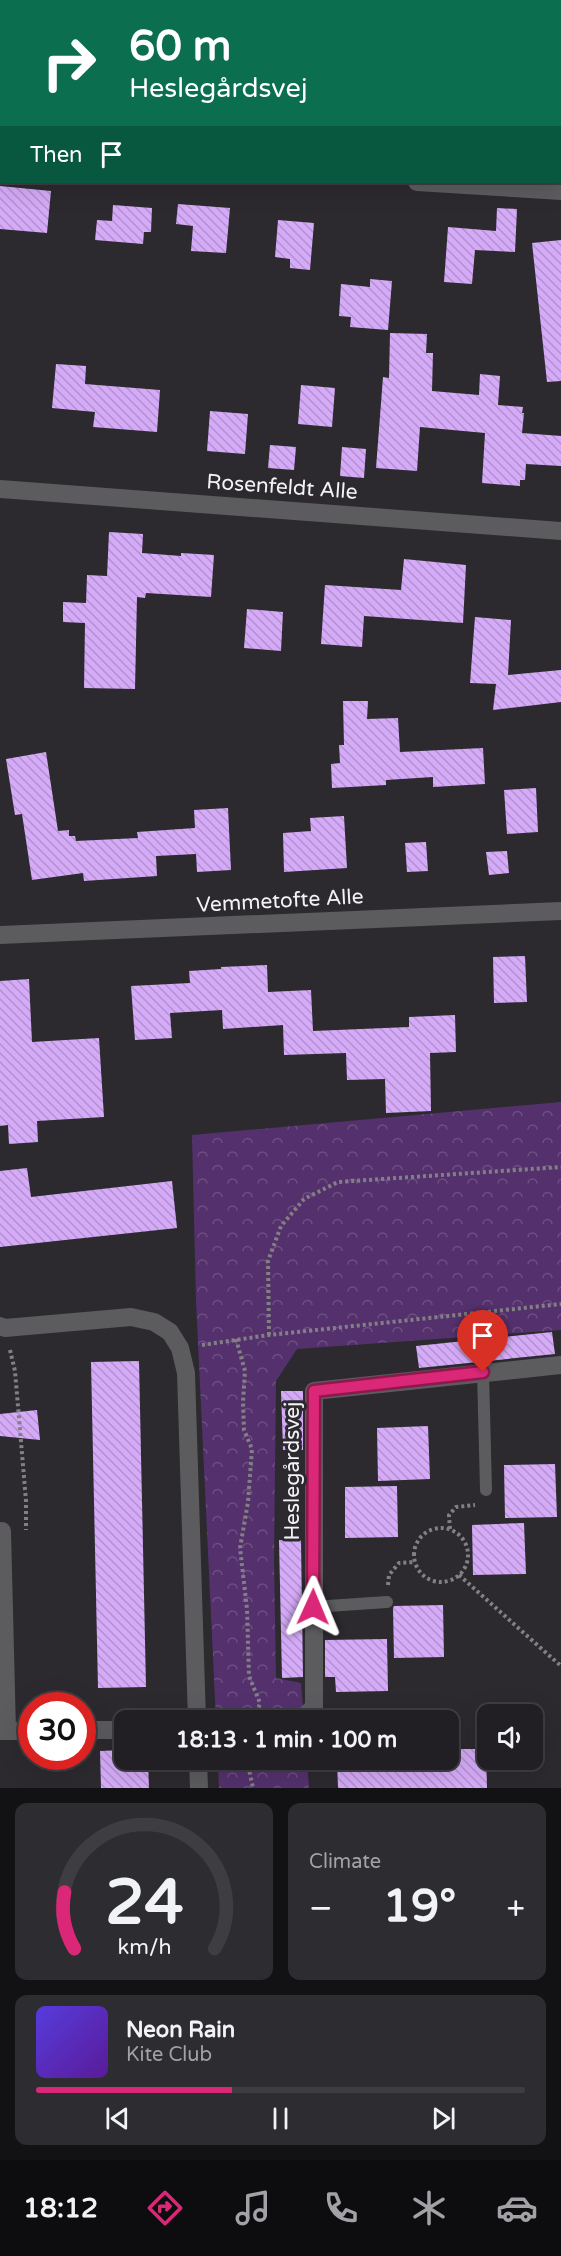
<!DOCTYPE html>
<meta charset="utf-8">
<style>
body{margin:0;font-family:"Varela Round",sans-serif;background:#2d2c30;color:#f1f3f6;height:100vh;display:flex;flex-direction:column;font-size:22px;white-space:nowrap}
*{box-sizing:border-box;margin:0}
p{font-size:20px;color:#a2a2a6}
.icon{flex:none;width:33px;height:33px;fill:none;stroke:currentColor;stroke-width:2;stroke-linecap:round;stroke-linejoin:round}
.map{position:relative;height:1788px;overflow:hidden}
.details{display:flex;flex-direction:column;gap:15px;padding:15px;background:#121113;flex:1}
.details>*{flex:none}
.top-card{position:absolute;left:0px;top:0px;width:561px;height:183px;box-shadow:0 6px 24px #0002,0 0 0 2px #3e3d41;background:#0b6e4f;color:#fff;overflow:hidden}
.fabs{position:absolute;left:477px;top:1704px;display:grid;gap:12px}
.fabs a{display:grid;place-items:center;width:66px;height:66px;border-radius:12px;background:#211f23;box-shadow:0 6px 24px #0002,0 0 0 2px #3e3d41;font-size:30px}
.speed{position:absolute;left:18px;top:1692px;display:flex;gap:12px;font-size:30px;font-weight:700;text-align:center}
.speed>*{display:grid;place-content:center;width:78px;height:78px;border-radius:50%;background:#211f23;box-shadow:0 6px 24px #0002,0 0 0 2px #3e3d41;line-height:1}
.speed .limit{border:9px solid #d22;background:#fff;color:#111}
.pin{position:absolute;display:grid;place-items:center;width:51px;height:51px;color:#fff;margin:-62px -26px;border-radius:50% 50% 50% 0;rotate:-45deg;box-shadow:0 0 6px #0007}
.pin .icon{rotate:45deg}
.me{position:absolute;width:66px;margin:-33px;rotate:1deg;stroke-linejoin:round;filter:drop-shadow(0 0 4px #0008)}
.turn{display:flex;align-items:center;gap:21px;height:126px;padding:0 30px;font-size:27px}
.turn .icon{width:78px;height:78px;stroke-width:2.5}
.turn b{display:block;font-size:42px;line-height:51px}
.then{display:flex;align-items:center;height:57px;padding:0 30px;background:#0003;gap:12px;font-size:22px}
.big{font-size:45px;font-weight:700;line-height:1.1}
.details .tile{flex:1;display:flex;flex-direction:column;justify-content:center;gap:9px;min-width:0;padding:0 21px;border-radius:12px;background:#2d2c30}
.details .dial{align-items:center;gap:0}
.dial svg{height:156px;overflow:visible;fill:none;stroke:#3e3d41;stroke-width:7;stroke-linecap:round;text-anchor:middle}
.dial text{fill:#f1f3f6;stroke:none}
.song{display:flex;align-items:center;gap:18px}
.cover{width:72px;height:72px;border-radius:9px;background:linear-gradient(135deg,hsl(250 70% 55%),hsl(270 70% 35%))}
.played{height:6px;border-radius:3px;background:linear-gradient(90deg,#db2777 40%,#3e3d41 40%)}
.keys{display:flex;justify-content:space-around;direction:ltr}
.heat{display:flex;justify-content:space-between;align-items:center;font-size:33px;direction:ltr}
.details .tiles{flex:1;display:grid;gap:15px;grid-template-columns:1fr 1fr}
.tile:last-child{grid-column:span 2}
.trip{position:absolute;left:114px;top:1710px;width:345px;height:60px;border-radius:12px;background:#211f23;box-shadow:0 6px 24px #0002,0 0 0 2px #3e3d41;font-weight:700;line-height:60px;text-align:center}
.menu{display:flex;height:96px;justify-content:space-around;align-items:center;background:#0d0c0e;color:#a2a2a6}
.menu .icon{width:42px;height:42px}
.menu .selected{color:#db2777}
.menu b{font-size:27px;color:#f1f3f6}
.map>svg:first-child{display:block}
.park{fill:url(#park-crowns)}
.pitch{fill:#54316d}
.building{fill:url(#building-back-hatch)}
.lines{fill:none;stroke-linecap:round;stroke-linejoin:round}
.path{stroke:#838085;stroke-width:4;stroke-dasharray:3 3;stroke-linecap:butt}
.lane{stroke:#5c5b5e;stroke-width:12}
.street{stroke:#5c5b5e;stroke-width:18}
.secondary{stroke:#78767a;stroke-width:18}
.route-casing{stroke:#8e194d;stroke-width:15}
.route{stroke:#db2777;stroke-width:10}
.labels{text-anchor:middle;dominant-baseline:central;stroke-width:6;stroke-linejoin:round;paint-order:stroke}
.street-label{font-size:21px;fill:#f4f2f6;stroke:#2c292f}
</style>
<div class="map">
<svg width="561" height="1788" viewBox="0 0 561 1788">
<defs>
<pattern id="park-crowns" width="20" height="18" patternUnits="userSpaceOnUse" patternTransform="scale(1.5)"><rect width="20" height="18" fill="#54316d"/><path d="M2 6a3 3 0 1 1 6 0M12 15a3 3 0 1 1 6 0" fill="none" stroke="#6d4f82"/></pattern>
<pattern id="building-back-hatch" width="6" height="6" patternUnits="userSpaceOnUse" patternTransform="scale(1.5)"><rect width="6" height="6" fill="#d5aaf8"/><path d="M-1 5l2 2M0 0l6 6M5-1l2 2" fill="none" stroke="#b292cc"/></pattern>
</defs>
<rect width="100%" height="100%" fill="#2c292f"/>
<!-- park -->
<path class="park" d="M103,0H408L102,1Z
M561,1102V1330L297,1349L276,1381L274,1560L276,1678L301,1683L304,1720H216L196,1301L192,1135Z
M218,1760H307L309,1788H219Z"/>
<!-- pitch -->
<path class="pitch" d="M493,0H561V157L560,2Z"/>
<!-- building -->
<path class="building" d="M0,186L51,191L47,233L0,229Z
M178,204L230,208L226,253L191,251L193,226L176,224Z
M113,205L152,208L151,232H144L143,244L95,240L97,220L112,221Z
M497,208L517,209L515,252L475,250L472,284L444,282L448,227L496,231Z
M278,220L314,223L310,270L290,268V259L275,257Z
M561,240V381L547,382L532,243Z
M370,279L392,281L388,330L350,327L351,317L339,316L341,284L370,287Z
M390,333L427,334L426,353H433L432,391L479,395L480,374L500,376L498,405L523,407L522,413H524L522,433L561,436V466L526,464L525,480H520V486L482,483L485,433L420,427L417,471L376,468L383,377L389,378Z
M56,364L86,366L85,384L160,390L157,432L93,427L95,412L52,408Z
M301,385L335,388L332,427L298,424Z
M210,411L248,414L245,454L207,451Z
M270,445L296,447L294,470L268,468Z
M342,447L366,449L364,478L340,476Z
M109,532L143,534L142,553L181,556V553L214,555L211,597L146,593L145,598L137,597L135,689L84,688L85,623L63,622V602L86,603L87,575L107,576Z
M404,559L466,565L463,623L364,616L362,647L321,644L325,585L401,590Z
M247,609L283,612L281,651L244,648Z
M475,617L511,620L508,675L561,670V702L493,710L496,684L470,683Z
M343,701H368L367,719L398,718L400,752L483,748L485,784L433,787V777L386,780V785L332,788L331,764L340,763L339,745H344Z
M46,752L58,831L69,830V836H75L76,841L138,838L137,832L195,828L194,810L228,808L231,870L197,872L196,854L156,856L157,876L84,881L83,873L32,880L22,814L15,815L6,759Z
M536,788L538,832L507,834L504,790Z
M344,816L347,868L284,872L283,833L311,831L310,818Z
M426,842L428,871L407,872L405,843Z
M507,851L509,873L489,875L486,852Z
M525,956L527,1002L494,1003L493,957Z
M267,965L268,992L311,990L313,1031L409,1027V1017L455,1015L456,1052L430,1053L431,1111L386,1113L385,1079L347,1080L346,1053L284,1055L283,1025L223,1029L222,1010L170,1013L172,1038L135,1040L131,986L190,983L189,971L221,969V967Z
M29,979L32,1042L99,1038L104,1117L37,1121L38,1142L9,1144L8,1125L0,1126V981Z
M27,1168L31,1197L172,1181L177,1228L0,1247V1171Z
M552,1332L555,1354L419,1368L416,1346Z
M139,1361L146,1687L98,1688L91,1362Z
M281,1391H303V1450H283Z
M37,1410L40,1440L0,1436V1414Z
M428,1426L430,1479L378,1481L377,1428Z
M555,1464L557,1517L505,1518L504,1465Z
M397,1486L398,1537L345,1538V1487Z
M524,1523L526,1574L473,1575L472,1525Z
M279,1540H301L303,1677L282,1678Z
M443,1605L444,1657L394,1658L393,1608L394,1606Z
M387,1639L388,1691L336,1692L335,1677H325V1640Z
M448,1749H486L487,1788H338L337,1760H448Z
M124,1750V1760H148L149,1788H101L100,1751Z"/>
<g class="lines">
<!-- path -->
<path class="path" d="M413,2V0
M269,1335L268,1261L281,1226L304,1199L338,1182L561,1167
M236,1339L245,1371L243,1402L244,1430L252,1449L248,1502L240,1548L247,1609L249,1676L260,1703L255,1720
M202,1345L269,1335L561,1304
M10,1350L15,1371L26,1501V1530
M414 1555a27 27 0 1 1 54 0a27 27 0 1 1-54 0Z
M450,1529L449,1515L456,1507L475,1505
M459,1575L561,1666
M388,1585L389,1575L399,1563L415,1562
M247,1760L253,1788"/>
<!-- lane -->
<path class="lane" d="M483,1372L486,1490
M313,1607L387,1602"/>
<!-- street -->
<path class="street" d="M0,100L2,101
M417,182L561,191
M0,489L561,531
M0,935L561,911
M0,1326L5,1328L131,1317L154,1322L170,1332L180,1348L186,1373L197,1720
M2,1531L7,1731
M300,1720L314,1707V1391L561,1365
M82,1730H124
M0,1731H32
M198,1760L199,1788"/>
<!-- secondary -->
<path class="secondary" d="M50,2L51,0
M0,61L2,59"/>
</g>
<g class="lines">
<defs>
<path id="route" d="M313,1607L314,1391L483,1372"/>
</defs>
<!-- route casing -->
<use href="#route" class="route-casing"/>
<!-- route -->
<use href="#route" class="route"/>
</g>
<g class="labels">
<!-- street labels -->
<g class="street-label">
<text transform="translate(282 487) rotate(4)">Rosenfeldt Alle</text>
<text transform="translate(280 901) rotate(-3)">Vemmetofte Alle</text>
<text transform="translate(292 1471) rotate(-90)">Heslegårdsvej</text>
</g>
</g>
</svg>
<div class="fabs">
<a><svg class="icon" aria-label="sound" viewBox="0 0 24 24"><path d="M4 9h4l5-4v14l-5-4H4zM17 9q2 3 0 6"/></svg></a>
</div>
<div class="speed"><div class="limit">30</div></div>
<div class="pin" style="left:483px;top:1372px;background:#d93025"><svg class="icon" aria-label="arrive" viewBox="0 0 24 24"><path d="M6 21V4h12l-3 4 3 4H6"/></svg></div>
<svg class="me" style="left:313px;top:1607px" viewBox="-20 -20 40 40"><path d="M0-17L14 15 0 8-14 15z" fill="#db2777" stroke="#fff" stroke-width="4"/></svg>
<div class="trip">18:13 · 1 min · 100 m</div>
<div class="top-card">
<div class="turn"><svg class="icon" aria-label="right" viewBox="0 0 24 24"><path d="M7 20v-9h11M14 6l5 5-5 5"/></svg><div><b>60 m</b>Heslegårdsvej</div></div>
<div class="then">Then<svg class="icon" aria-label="arrive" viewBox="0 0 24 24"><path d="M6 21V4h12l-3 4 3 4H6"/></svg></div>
</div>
</div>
<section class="details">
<div class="tiles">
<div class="tile dial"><svg viewBox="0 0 100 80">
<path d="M14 69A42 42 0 1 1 86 69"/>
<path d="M14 69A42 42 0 0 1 9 40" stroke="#db2777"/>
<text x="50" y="56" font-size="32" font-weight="700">24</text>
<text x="50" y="72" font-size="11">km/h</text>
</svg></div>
<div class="tile"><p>Climate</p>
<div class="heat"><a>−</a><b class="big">19°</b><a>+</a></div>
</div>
<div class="tile">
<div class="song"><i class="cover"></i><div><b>Neon Rain</b><p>Kite Club</p></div></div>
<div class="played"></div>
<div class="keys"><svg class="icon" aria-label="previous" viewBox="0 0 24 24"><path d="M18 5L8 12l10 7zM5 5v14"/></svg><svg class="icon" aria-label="pause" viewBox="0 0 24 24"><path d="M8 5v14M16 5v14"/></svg><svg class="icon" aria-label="next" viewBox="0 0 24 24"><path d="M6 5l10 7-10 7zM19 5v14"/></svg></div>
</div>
</div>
</section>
<nav class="menu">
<b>18:12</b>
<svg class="icon selected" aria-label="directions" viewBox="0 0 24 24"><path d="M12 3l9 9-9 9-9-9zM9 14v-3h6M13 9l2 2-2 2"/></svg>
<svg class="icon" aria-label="music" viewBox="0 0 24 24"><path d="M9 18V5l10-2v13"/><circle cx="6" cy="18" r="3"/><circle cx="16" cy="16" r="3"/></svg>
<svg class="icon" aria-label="phone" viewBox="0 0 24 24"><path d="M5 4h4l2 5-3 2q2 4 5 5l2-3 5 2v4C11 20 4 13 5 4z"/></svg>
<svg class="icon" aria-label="climate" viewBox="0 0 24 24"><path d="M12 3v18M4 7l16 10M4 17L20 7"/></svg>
<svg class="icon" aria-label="car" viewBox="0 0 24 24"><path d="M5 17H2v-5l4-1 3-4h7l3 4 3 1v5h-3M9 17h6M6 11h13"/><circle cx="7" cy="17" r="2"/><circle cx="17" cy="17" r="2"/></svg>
</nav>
